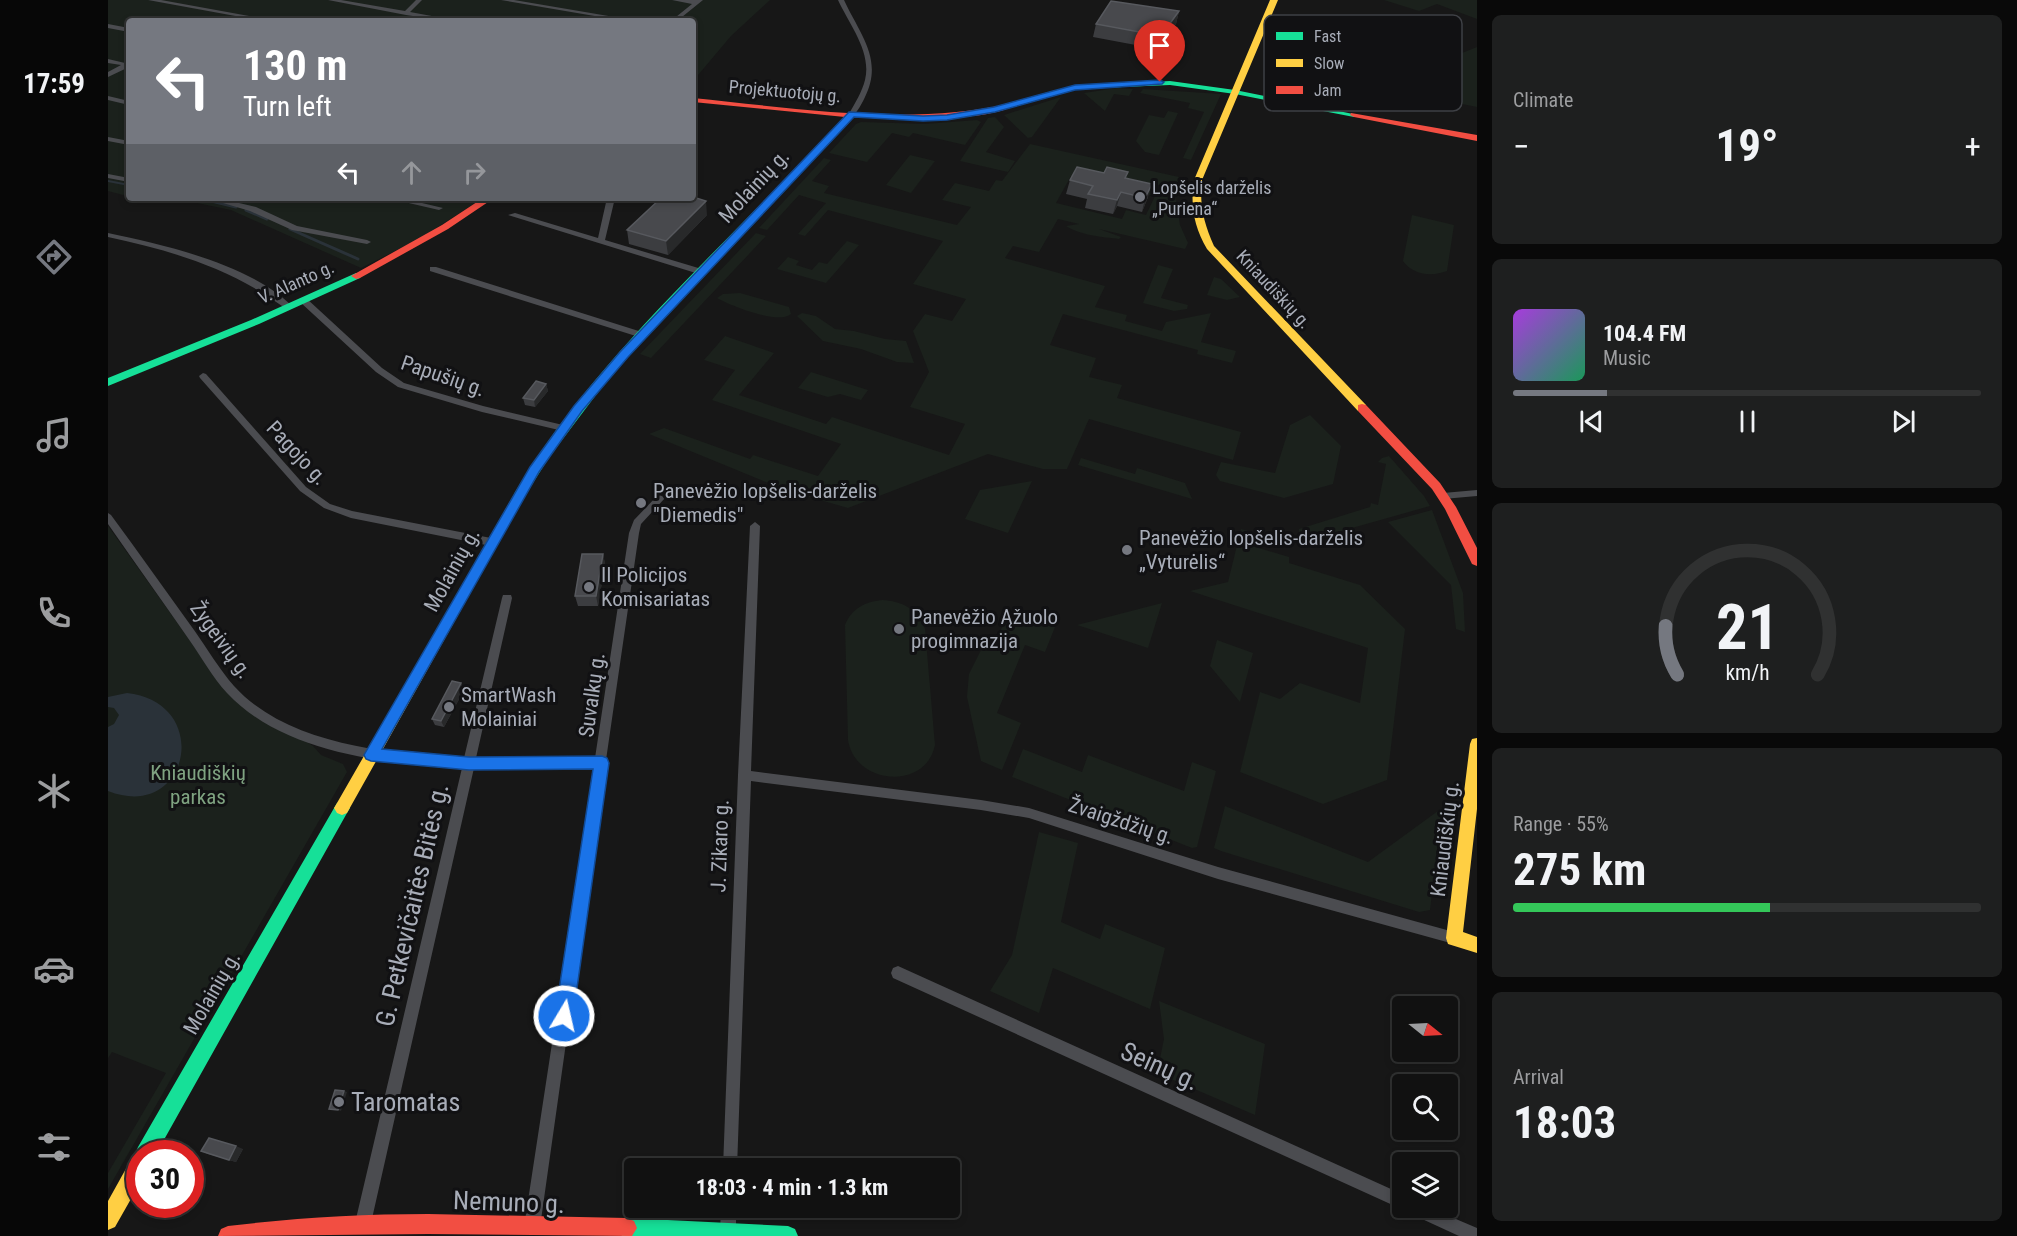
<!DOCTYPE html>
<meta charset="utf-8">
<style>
body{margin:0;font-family:"Roboto Condensed",sans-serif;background:#1e1f1f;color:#f1f3f6;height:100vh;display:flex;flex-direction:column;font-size:22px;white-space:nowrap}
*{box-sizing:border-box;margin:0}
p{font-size:20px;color:#9c9d9f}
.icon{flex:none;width:33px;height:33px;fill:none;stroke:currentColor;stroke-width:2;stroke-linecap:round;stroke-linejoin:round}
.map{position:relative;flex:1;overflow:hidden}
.sheet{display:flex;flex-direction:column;gap:15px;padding:15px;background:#090909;width:540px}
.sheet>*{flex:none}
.hud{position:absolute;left:18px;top:18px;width:570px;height:183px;border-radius:6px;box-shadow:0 3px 9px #0003,0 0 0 2px #303131;background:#757880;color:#fff;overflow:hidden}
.needle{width:39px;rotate:108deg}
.tools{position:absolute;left:1284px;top:996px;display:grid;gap:12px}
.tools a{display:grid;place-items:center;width:66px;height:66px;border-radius:6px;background:#111;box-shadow:0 3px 9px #0003,0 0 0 2px #303131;font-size:30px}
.speed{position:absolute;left:18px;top:1140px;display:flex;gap:12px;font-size:30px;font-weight:700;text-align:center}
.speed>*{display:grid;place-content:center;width:78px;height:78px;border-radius:50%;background:#111;box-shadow:0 3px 9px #0003,0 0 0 2px #303131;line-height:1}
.speed .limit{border:9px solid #d22;background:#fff;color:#111}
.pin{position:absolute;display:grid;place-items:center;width:51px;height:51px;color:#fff;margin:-62px -26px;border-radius:50% 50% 50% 0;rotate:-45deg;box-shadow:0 0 6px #0007}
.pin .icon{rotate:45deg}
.me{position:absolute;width:66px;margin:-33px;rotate:9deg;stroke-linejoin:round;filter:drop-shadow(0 0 4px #0008)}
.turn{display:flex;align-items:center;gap:21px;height:126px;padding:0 18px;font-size:27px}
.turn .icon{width:78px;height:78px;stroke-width:2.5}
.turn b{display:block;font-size:42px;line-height:51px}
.lanes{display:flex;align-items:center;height:57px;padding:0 18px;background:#0003;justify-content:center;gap:30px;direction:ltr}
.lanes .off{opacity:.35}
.big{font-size:45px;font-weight:700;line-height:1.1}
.sheet .tile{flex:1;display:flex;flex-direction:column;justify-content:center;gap:9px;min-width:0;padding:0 21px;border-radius:9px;background:#1e1f1f}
.sheet .dial{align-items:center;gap:0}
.dial svg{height:156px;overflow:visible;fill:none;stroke:#303131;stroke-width:7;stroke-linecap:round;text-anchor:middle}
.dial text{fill:#f1f3f6;stroke:none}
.song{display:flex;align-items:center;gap:18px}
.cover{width:72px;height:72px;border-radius:9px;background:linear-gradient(135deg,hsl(280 70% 55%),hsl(150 70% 35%))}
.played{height:6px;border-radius:3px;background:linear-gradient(90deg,#757880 20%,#303131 20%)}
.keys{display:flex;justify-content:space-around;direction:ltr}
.heat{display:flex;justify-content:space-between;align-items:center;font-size:33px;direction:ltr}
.charge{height:9px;border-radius:4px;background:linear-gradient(90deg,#34c759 55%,#303131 0)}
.trip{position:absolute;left:516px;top:1158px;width:336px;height:60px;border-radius:6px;background:#111;box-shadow:0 3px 9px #0003,0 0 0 2px #303131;font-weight:700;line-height:60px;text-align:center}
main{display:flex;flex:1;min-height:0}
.tab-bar{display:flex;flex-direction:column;width:108px;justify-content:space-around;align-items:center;background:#070707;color:#9c9d9f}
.tab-bar .icon{width:42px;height:42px}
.tab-bar .active{color:#757880}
.tab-bar b{font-size:27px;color:#f1f3f6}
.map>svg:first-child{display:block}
.green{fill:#1b211c}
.water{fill:#2a3239}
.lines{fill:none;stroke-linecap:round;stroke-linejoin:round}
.stream-far1{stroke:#2a3239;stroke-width:2}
.stream{stroke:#2a3239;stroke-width:3}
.street{fill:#4b4c50;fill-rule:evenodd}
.fast{fill:#16e098;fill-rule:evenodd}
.slow{fill:#ffcf43;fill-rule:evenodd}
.jam{fill:#f24e42;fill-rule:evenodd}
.wall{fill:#3c3d40}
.shaded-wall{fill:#28292a}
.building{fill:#48494d;stroke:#57595e;stroke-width:1.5}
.route{fill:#1a73e8;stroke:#114b97;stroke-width:1.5}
.poi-dot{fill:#757880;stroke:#111113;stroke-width:2}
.labels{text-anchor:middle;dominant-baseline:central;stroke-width:6;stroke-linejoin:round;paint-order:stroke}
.far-street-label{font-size:18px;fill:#a8adb8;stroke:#111113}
.far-poi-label{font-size:18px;fill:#a8adb8;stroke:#111113;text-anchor:start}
.street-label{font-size:21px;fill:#a8adb8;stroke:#111113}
.poi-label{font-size:21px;fill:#a8adb8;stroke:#111113;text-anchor:start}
.park-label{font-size:21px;fill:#7fa381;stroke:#111113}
.near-street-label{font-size:26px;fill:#a8adb8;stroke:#111113}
.near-poi-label{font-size:26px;fill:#a8adb8;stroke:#111113;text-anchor:start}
.key{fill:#111113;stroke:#3e4045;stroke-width:1.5}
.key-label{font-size:16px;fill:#a8adb8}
</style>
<main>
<nav class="tab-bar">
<b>17:59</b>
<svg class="icon active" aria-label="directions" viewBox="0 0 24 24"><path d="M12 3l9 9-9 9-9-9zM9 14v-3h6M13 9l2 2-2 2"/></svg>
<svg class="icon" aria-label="music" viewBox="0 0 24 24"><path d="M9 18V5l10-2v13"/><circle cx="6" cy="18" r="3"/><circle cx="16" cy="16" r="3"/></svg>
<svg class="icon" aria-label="phone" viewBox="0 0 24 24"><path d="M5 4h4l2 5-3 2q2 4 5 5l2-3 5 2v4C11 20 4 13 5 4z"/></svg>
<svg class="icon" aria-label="climate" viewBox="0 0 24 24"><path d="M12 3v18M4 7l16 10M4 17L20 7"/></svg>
<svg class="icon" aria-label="car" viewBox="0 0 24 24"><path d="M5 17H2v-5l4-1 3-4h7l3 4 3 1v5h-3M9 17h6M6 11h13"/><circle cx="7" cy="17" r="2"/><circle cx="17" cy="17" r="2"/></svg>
<svg class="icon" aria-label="filters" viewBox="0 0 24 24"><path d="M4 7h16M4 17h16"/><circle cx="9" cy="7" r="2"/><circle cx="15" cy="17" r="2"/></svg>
</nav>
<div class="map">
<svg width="1369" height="1236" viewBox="0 0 1369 1236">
<rect width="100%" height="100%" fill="#171717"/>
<!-- green -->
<path class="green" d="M0,0H662L623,36L585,81V21H21V193L15,195L0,191Z
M1276,0H1369V19L1329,4L1311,11Z
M1369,47V107L1269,87Z
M1009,88L1025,89L1021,96L1006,94L997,111L976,93Z
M1035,89L1113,94L1083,160L1075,158L1096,112L1080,108L1082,103L1032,93Z
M953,97L924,137L920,138L896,115Z
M1060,111L1070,113L1051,155L1037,152L1028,141L1041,115L1056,118Z
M887,117L896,127L878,152L907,161L900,172L852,161L880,118Z
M869,120L873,122L857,145L805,133L801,137L784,133L759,162L721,153L748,124L753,122L817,124Z
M922,144L1071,177L1069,189L1019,178L991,181L963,176L948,203L1014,219L1018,210L1038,215L1047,196L1032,193L1034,188L1067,195L1072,225L1080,243L1077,249L991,229L1013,237L1011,239C995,237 971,235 958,226L971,224L950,219L931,252L905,246L897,258L997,286L987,307L1019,315L1017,321L1054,331L1058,322L1103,313L1093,342L1128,351L1124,363L1089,354L1090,350L955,314L942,345L988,358L981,377L1014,385L1009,398L1133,432L1125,460L981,419L959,469H935L880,454L740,508L677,490L541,434L556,428L642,459L645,455L710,476L733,444L604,400L627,370L596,360L617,336L666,353L631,395L718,424L724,417L841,455L857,424L802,407L821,372L805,331L817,314L844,321L858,299L805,284L835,241L720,210L697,236L690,234L718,203L691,195L659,230L651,228L716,158L723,160L704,181L721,186L716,193L849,225L863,207L834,200L847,183L881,191L888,180L894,181Z
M802,155L827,161L803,193L778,185Z
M65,198H375L311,239L253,268L123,210Z
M1304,215L1346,225L1339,271C1324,277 1305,275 1295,261Z
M648,233L658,236L543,358L532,354Z
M739,241L751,245L718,283L669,269L680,257L691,261L688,265L704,270L711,262L719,264Z
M1050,265L1065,269L1053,298L1080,305L1079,309L1066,311L1035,303Z
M1106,277L1113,279L1132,297L1119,300L1099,295Z
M632,293L681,307L683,314C671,325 623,306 609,298L615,294Z
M694,313L708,316L727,329L746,331L777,339L798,341L806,363L789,362L753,349L715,341L689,316Z
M703,372L760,390L753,400L732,394L720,397L690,388Z
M1202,415L1233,446L1225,484L1176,498L1112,481L1108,475L1113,462L1167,473L1182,425Z
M1281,456L1316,496L1322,506L1198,541L1191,539V529L1262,507L1263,503L1270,505L1278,464L1270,462L1274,458Z
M973,458L1027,474L1029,468L1077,483L1084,499L970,465Z
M924,481L900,533L857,519L872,490Z
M1324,510L1355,593L1357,632L1348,629L1343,585L1280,522Z
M0,526L118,691L205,746L213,755L235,764L239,772L0,1189V1173L58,1073L4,1052L0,1058Z
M1133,529L1147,533L1144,546L1181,557V563L1252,585L1297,629L1279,780L1215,804L1132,772L1152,692L1172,699L1192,683L1252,703L1260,648L1082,591L1120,582Z
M774,600C794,601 810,609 817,629L827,745C818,791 747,785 740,740L737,625C744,608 757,602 774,600Z
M1054,603L1040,648L969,625Z
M916,616L947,627L937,652L917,645L889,713L913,723L894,770L873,761L859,697L861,674L876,644L884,647L899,618Z
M1109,640L1145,653L1132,702L1102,666Z
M915,749L974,772L980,755L1076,791L1084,762L1108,771L1089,847L1084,848L904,777Z
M1117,806L1260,862L1334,808L1322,910L1311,912L1113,851L1106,848Z
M931,832L970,843L953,922L992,939L997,924L1057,948L1042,1009L945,968L931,1013L882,991L904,955Z
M1051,1001L1157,1044L1147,1115L1049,1073L1056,1039Z"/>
<!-- water -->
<path class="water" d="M19,693C106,703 81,823 0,791V727L6,724L11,715L6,708L0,707V697Z"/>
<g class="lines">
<!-- stream-far1 -->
<path class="stream-far1" d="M0,181L21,185
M89,198L105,202"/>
<!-- stream -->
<path class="stream" d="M99,200L128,207
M138,210L159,219
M182,229L250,259"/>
<!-- street -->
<path class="street" d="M40,0H53L168,21H155Z
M220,0H233L297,11L308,0H314L302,12L351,21H338L298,15Z
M393,0H406L530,21H516Z
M564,0H595L569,21H563L584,4Z
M730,0H736C751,33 776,59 757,97C754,103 750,112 744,116L741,114C747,103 754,92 757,80C764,52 741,24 730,0Z
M0,24L21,28V32L0,28Z
M0,59L17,63L21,61V67L0,77V72L13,65L0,63Z
M0,96L21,101V105L0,100Z
M0,137L21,141V145L0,141Z
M0,174L21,178V182L0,178Z
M98,198H110L148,207L189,226L259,240L263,242L259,244L184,230L142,211Z
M279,198H293L335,208L331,210Z
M499,198H507L497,240L597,270V274H591L400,215L407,213L490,238Z
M0,233C57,245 141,264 184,306L180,308H177C122,268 65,251 0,237Z
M322,267H328L537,333L538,335L534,338L531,337L322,271Z
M192,298H198L274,368L296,383L375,406L455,425L459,428L455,431L374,412L290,387L268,372L192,302Z
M95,373L98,374L198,487L222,504L244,511L383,538L386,539L388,542L386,545L383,546L243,518L216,508L192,491L92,378L91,376Z
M1369,490V496L1335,499L1330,496L1335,493Z
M552,495L557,498L533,524L531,533L498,760L500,763L497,767L432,1227L429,1232L424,1235L419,1232L416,1227L486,768H366L263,1223L260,1228L255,1231L250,1228L247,1223L354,768C277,764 175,753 119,693C105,678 94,658 82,641C55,602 27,563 0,524V513L3,515C31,553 58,591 86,630C99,648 111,669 126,686C179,745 282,754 356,758L394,598L395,595H403L404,598L368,758H487L521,533L526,520L549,496Z
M647,522L652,526L643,771L873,800L921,808L1110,867L1346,932L1351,933L1353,938L1351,943L1346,944L1110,879L921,818L873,810L643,781L629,1168H615L630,775L642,526Z
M790,966L1294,1194V1208H1322L1369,1228V1236H1351L1301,1213L1298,1208L1294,1210L1289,1207L785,978L783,973L785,968Z
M613,1208H628V1232L626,1236H614L612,1232Z"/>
<!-- fast -->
<path class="fast" d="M1062,81L1127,90L1250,115L1246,117L1127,94L1062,85L967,89L903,107L899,105L967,85Z
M659,198L667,200L565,307L500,379L442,456L416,497H408L406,494C473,381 568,291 659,198Z
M248,273L253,276L252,278L151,324L0,386V378L143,320Z
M234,801L239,803L242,808L239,813L48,1154H32L30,1161L27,1154L30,1147L229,803Z
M519,1218L680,1226L687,1229L690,1236H514L509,1228L512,1221Z"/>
<!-- slow -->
<path class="slow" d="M1162,0H1170L1094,180C1091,204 1096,224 1106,246L1258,405V411H1250L1099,249C1086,227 1082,205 1086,180Z
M412,490L418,494L239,813L234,815L229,813L226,808L229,803L408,491Z
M1369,738V809L1355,932L1369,937V953L1340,944L1338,938L1362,744L1364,739Z
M32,1154V1183L7,1227L0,1230V1201L25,1156Z"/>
<!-- jam -->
<path class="jam" d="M585,98C686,108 803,127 903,103L907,105C878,123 782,119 746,117L665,202L662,203L657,200L659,198L737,117L585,102Z
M1243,113L1369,135V141L1246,117L1242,115Z
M375,198H386L340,229L252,278L248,279L243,276L334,225Z
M1254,404L1258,405L1332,483L1348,507L1369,548V566L1364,564L1337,509L1324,489L1250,411V405Z
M320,1214L519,1218L526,1221L529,1228L524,1236L320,1234L110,1236L113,1229L120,1226C187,1218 252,1214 320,1214Z"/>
</g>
<!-- wall -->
<path class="wall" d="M1071,11L1068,24L1049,49L985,37L988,24Z
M1018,178L1040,197L1034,212L1009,206L1005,214L977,208L979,199L958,194L962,180Z
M599,215L560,255L521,244L519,230Z
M438,384L440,391L427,407L417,405L415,398Z
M495,554L497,564L490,606H470L467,596Z
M353,683L356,690L336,727L327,725L324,719Z
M135,1149L128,1162L100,1154L93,1151Z"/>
<!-- shaded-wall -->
<path class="shaded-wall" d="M1071,11L1068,24L1049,49L1053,36Z
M1044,184L1040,197L1034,212L1037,198Z
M1013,192L1009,206L1005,214L1009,200Z
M598,201L599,215L560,255L558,241Z
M438,384L440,391L427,407L426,400Z
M495,554L497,564L490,606L488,596Z
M353,683L356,690L336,727L333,721Z
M236,1091L239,1092L233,1111L230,1110Z
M128,1146L135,1149L128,1162L121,1160Z"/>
<!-- building -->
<path class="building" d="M1003,1L1071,11L1053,36L988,24Z
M969,167L996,173L999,167L1020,172L1017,178L1044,184L1037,198L1013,192L1009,200L980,194L985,186L962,180Z
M585,197L598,201L558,241L519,230L553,198Z
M428,381L438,384L426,400L415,398Z
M474,554H495L488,596H467Z
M344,681L353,683L333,721L324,719Z
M227,1090L236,1091L230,1110L221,1109Z
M101,1138L128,1146L121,1160L93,1151Z"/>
<!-- route -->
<path class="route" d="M1052,80L1056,82L1054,84L967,90L887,112L839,120L815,121L746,117L520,357L474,411L431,472L274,749L361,757L494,756L499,758L501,763L465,1016L462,1022L456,1025L449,1022L447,1016L485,769L361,770L263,761L258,759L256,755L422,467L466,406L512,352L741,112L815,116L839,115L886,107L967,85Z"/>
<!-- markers -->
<g class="poi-dot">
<circle cx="1032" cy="197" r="6"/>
<circle cx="533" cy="503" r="6"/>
<circle cx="1019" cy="550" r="6"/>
<circle cx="481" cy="587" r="6"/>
<circle cx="791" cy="629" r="6"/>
<circle cx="341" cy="707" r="6"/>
<circle cx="231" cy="1102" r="6"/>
</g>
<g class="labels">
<!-- far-street labels -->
<g class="far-street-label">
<text transform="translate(677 91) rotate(5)">Projektuotojų g.</text>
<text transform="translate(188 282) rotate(-24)">V. Alanto g.</text>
<text transform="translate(1166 289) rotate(47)">Kniaudiškių g.</text>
</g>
<!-- far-poi labels -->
<g class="far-poi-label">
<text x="1044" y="187">Lopšelis darželis<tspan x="1044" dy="21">„Puriena“</tspan></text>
</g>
<!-- street labels -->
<g class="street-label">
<text transform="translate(646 186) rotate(-47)">Molainių g.</text>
<text transform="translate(335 376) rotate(19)">Papušių g.</text>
<text transform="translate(189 453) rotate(47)">Pagojo g.</text>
<text transform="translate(344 570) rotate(-61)">Molainių g.</text>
<text transform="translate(113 640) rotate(54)">Žygeivių g.</text>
<text transform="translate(484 695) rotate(-82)">Suvalkų g.</text>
<text transform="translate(1013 821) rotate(18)">Žvaigždžių g.</text>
<text transform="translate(1337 839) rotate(-83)">Kniaudiškių g.</text>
<text transform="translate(612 846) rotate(-88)">J. Zikaro g.</text>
<text transform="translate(104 993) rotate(-60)">Molainių g.</text>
</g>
<!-- poi labels -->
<g class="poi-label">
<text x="545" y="491">Panevėžio lopšelis-darželis<tspan x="545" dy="24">"Diemedis"</tspan></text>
<text x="1031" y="538">Panevėžio lopšelis-darželis<tspan x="1031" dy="24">„Vyturėlis“</tspan></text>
<text x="493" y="575">II Policijos<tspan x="493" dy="24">Komisariatas</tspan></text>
<text x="803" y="617">Panevėžio Ąžuolo<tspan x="803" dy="24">progimnazija</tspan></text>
<text x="353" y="695">SmartWash<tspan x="353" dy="24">Molainiai</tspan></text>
</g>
<!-- park labels -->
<g class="park-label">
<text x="90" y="773">Kniaudiškių<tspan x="90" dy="24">parkas</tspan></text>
</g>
<!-- near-street labels -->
<g class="near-street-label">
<text transform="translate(304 905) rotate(-77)">G. Petkevičaitės Bitės g.</text>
<text transform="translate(1052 1066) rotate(24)">Seinų g.</text>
<text transform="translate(401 1202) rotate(2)">Nemuno g.</text>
</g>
<!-- near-poi labels -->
<g class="near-poi-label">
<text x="243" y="1102">Taromatas</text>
</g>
</g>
<!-- legend -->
<rect x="1156" y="15" width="198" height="96" rx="9" class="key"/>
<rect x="1168" y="32" width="27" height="8" fill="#16e098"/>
<rect x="1168" y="59" width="27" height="8" fill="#ffcf43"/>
<rect x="1168" y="86" width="27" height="8" fill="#f24e42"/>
<g class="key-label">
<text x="1206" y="42">Fast</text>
<text x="1206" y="69">Slow</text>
<text x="1206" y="96">Jam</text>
</g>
</svg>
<div class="tools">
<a><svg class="needle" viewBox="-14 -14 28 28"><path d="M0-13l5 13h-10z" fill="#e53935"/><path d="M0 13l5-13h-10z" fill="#9c9d9f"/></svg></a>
<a><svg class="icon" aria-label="search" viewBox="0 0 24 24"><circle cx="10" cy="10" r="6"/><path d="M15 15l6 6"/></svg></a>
<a><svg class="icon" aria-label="layers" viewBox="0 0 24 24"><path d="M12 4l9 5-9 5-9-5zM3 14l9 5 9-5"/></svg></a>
</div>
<div class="speed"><div class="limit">30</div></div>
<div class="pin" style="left:1052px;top:82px;background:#d93025"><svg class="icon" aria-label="arrive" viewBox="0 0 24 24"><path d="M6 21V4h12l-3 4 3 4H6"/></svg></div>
<svg class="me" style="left:456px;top:1016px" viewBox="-20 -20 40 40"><circle r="17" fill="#1a73e8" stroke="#fff" stroke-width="3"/><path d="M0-11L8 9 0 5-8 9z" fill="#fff"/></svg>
<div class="trip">18:03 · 4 min · 1.3 km</div>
<div class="hud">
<div class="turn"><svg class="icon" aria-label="left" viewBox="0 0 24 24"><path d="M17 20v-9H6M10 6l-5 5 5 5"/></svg><div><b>130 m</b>Turn left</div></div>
<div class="lanes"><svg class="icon" aria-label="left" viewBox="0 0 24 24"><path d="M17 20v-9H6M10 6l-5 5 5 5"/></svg><svg class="icon off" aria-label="ahead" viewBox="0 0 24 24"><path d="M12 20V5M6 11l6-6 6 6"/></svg><svg class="icon off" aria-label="right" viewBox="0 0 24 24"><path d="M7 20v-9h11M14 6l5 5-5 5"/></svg></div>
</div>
</div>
<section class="sheet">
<div class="tile"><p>Climate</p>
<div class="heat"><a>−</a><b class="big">19°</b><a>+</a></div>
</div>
<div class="tile">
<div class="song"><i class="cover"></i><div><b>104.4 FM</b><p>Music</p></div></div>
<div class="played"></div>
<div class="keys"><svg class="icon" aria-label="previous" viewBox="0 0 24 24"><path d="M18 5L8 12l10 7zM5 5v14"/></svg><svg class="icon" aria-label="pause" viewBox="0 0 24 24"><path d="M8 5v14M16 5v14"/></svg><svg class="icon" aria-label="next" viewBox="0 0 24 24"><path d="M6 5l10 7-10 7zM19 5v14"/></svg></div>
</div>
<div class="tile dial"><svg viewBox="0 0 100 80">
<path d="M14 69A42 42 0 1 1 86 69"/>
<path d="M14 69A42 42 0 0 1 8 44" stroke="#757880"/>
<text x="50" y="56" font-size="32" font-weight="700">21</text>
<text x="50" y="72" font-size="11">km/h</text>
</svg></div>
<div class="tile"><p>Range · 55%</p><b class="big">275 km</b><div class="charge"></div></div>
<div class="tile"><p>Arrival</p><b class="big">18:03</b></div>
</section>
</main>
